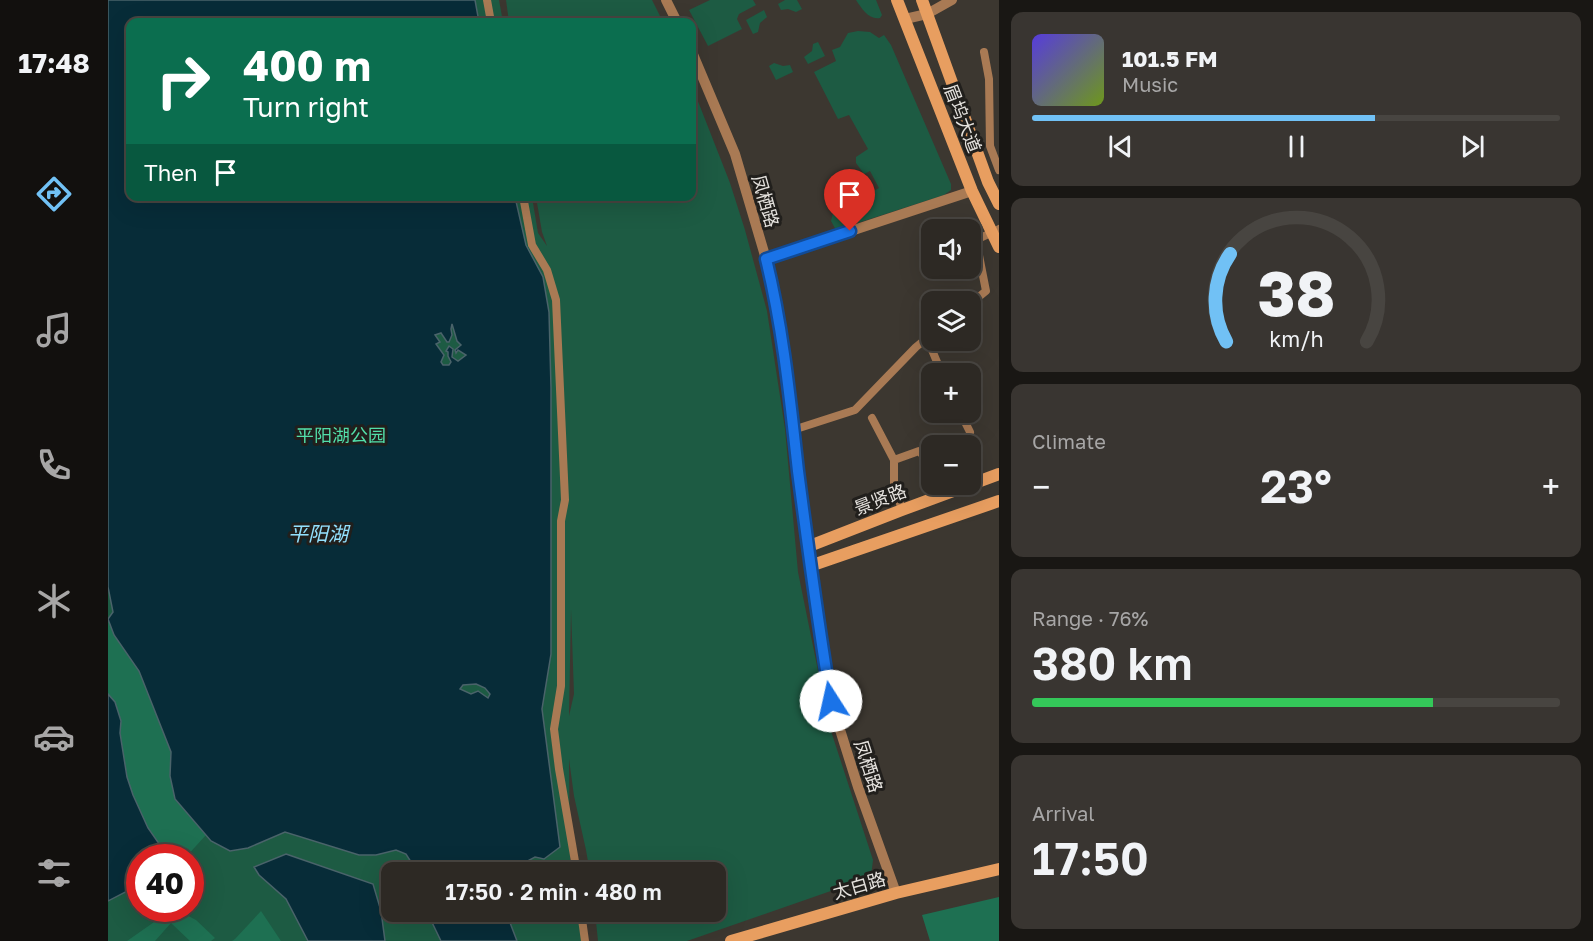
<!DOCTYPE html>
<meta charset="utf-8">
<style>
body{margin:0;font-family:"Golos Text","Noto Sans SC",sans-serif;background:#393531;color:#f1f3f6;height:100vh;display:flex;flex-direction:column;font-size:22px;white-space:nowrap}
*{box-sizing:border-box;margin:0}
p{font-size:20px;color:#a7a6a6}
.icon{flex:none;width:33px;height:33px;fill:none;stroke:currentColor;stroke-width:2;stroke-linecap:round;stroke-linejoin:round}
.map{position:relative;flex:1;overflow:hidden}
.drawer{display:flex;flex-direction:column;gap:12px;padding:12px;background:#191714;width:594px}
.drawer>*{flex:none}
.hud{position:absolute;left:18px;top:18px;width:570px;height:183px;border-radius:12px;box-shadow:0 6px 24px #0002,0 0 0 2px #484541;background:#0b6e4f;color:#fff;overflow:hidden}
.buttons{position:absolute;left:813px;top:219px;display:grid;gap:12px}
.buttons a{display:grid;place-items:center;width:60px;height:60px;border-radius:12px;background:#2d2924;box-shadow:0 6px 24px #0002,0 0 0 2px #484541;font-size:30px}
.speed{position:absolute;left:18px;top:844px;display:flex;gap:12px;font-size:30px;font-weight:700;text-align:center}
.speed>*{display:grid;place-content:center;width:78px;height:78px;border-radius:50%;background:#2d2924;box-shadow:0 6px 24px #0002,0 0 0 2px #484541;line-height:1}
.speed .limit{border:9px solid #d22;background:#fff;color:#111}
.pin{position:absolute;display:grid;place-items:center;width:51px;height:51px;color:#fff;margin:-62px -26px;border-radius:50% 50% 50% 0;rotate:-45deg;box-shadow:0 0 6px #0007}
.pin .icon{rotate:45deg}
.me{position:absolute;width:66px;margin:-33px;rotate:350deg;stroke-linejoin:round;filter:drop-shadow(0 0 4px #0008)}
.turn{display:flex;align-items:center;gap:21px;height:126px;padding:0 18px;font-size:27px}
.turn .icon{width:78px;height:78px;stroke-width:2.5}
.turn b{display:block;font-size:42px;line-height:51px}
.then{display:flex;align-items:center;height:57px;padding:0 18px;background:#0003;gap:12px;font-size:22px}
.big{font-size:45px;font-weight:600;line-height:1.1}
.drawer .card{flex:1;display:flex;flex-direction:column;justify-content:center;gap:9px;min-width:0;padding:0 21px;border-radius:12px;background:#393531}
.drawer .dial{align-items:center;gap:0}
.dial svg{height:156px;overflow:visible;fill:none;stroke:#484541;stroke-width:7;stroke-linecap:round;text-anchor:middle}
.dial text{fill:#f1f3f6;stroke:none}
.song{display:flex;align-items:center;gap:18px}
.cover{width:72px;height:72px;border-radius:9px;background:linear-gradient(135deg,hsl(250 70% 55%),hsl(80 70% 35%))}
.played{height:6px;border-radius:3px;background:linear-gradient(90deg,#71c1f5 65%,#484541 65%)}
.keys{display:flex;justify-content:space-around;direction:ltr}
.heat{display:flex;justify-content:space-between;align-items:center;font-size:33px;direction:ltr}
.charge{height:9px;border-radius:4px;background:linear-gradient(90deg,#34c759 76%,#484541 0)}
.trip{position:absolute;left:273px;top:862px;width:345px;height:60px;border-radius:12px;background:#2d2924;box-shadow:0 6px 24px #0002,0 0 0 2px #484541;font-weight:600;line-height:60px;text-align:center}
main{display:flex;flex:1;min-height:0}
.dock{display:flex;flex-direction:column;width:108px;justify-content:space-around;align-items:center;background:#12100e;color:#a7a6a6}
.dock .icon{width:42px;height:42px}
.dock .selected{color:#71c1f5}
.dock b{font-size:27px;color:#f1f3f6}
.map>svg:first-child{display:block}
.green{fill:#1d5b43;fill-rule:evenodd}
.forest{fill:#1e7052}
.water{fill:#072c38;stroke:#4a636a;stroke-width:1.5;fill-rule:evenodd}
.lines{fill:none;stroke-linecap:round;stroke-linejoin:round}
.minor{stroke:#a97a54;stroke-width:8}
.tertiary{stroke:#a97a54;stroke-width:10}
.secondary{stroke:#e89e60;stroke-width:12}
.route-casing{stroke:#114b97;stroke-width:15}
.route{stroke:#1a73e8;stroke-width:10}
.labels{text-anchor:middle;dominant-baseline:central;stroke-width:6;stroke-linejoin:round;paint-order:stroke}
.street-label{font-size:18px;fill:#e5e2de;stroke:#211f1c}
.park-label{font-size:18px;fill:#52dfaa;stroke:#211f1c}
.water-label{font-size:20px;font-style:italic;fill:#92e0fd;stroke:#211f1c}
</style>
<main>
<nav class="dock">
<b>17:48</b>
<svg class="icon selected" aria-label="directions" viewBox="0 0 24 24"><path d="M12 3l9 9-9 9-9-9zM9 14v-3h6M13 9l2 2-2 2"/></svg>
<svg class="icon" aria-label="music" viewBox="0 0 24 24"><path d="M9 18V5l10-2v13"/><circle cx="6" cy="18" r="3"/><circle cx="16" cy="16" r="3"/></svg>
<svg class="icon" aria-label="phone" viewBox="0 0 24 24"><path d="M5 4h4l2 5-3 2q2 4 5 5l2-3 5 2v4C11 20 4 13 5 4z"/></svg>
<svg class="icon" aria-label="climate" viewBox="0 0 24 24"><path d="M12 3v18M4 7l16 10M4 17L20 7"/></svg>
<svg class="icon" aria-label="car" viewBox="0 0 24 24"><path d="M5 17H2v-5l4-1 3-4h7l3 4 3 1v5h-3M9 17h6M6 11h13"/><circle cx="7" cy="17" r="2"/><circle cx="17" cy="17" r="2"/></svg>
<svg class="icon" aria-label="filters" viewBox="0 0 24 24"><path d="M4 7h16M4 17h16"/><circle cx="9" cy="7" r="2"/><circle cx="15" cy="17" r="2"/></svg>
</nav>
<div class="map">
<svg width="891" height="941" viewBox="0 0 891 941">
<rect width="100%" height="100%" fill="#3c3730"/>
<!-- green -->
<path class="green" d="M0,0H391L395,22H22V196L424,197L430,233L439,246L434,232L428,197L584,196V86L622,183L637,230L659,311L677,429L690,572L721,725L765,860L763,877L579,941H490L487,912H608V873H482L478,850L466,796L461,759L462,857L464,873H284V912H470L475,941H0ZM463,609L466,694L461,716V715ZM32,858H82V909H32Z
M398,0H544L555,22H401Z
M602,0H645L648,5L631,14L629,19L634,29L600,46L581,10Z
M677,0H689L694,9L688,12L680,9L673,10L670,4Z
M748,0H768L774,15L772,18C761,20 754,9 748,0Z
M656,10L659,17L652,23L650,32L645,34L638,20Z
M750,31L762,32L771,38L776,35L783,45L843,184V190L836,195L728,230L723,221L725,213L771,188L762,171L756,174L748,163V157L760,149L741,115L730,119L706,72L728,61L724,50L732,47L740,33Z
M710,42L717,56L700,64L696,57L704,51L705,44Z
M666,63L675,66L682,65L685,72L668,80L661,66Z"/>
<!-- forest -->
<path class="forest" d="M0,619L6,635L31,671L63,752L62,776L67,799L98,835L77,858H61L40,828L25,795L19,777L12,733L13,721L7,702L0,694Z
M891,897V941H822L814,915Z
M71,911L88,920L107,938L103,941H82L63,923L47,941H19L59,913Z
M153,911L173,941H124L127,939Z"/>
<!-- water -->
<path class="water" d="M0,0H367L371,22H22V196L407,197L418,245L435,277L441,312L443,388V654L434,709L452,847L436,859L427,857L397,873H310L298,854L288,850L268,855H251L177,832L140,848L122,851L103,841L67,799L62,776L63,752L31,671L6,635L0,619L5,612L0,587ZM344,324L349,341L353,345L347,350L348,353L350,350L358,355L350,361L344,357L345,349L341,346L338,351L340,352V356L343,362L341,365H335L333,362L336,355L328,344L332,342L327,335L333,333L339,342H341L344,335L343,329ZM368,684L377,688L382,694L380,698L370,691L363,694L352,689L355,685Z
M0,694L7,702L13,721L12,733L19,777L25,795L40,828L61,858H32L31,885L0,901Z
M178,854L265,884L273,911L277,941H200L178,899L151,875L146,867Z
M319,912H398L409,941H333Z"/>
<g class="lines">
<!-- minor -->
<path class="minor" d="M379,0L383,22
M876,52L881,79L882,146L891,170
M415,196L424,245L439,270L448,300L457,500L453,521V686L446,729L451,769L469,873
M862,304L878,291L868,240L891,229
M819,338L834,374
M852,412L862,432
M764,418L786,460V484L794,510
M685,430L747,410L808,347L824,334
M786,460L811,451L824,465
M473,912L477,941"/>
<!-- tertiary -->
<path class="tertiary" d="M558,0L569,22
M797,19L819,14L844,0
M584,52L627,154L658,259L667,299L676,353L706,603L723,701L750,787L788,893
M658,259L864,191"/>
<!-- secondary -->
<path class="secondary" d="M789,0L864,191L891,247
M814,0L880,182L891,204
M699,547L794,510L891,474
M702,566L891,501
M623,941L788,893L891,869"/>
</g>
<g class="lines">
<defs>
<path id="route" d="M723,701C710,624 700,548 690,471C682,399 675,328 658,259L742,231"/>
</defs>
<!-- route casing -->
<use href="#route" class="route-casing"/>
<!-- route -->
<use href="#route" class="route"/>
</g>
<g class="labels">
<!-- street labels -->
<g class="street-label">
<text transform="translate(855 118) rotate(69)">眉坞大道</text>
<text transform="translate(658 201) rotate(74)">凤栖路</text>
<text transform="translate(772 499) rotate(-21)">景贤路</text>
<text transform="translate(761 766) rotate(72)">凤栖路</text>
<text transform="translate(751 885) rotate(-16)">太白路</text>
</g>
<!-- park labels -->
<g class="park-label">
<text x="233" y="435">平阳湖公园</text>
</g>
<!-- water labels -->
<g class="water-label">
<text x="210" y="533">平阳湖</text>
</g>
</g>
</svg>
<div class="buttons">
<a><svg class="icon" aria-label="sound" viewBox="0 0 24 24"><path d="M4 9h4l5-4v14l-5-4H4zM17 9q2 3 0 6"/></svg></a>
<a><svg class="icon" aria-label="layers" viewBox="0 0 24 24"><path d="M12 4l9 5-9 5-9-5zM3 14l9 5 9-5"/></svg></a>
<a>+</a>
<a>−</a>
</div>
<div class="speed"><div class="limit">40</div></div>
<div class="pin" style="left:742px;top:231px;background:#d93025"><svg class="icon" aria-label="arrive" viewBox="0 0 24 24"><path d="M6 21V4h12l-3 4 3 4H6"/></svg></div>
<svg class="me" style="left:723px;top:701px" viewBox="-20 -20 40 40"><circle r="19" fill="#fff"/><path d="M0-13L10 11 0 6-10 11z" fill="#1a73e8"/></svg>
<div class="trip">17:50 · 2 min · 480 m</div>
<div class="hud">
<div class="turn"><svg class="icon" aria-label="right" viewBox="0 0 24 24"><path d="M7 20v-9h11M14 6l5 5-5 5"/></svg><div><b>400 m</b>Turn right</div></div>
<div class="then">Then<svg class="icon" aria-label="arrive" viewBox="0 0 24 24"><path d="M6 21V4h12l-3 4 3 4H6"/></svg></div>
</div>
</div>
<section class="drawer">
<div class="card">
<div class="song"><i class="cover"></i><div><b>101.5 FM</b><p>Music</p></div></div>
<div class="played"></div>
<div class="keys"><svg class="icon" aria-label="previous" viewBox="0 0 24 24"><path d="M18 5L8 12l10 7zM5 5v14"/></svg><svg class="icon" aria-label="pause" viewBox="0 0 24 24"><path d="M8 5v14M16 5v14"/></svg><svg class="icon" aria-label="next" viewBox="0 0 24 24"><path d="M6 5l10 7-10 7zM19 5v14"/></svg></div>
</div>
<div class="card dial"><svg viewBox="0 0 100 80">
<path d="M14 69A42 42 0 1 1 86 69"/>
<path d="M14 69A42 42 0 0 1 16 24" stroke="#71c1f5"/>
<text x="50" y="56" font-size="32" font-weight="700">38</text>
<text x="50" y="72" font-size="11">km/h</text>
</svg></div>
<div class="card"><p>Climate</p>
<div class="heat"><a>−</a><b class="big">23°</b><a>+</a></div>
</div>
<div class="card"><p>Range · 76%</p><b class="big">380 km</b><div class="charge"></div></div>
<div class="card"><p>Arrival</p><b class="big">17:50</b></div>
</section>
</main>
